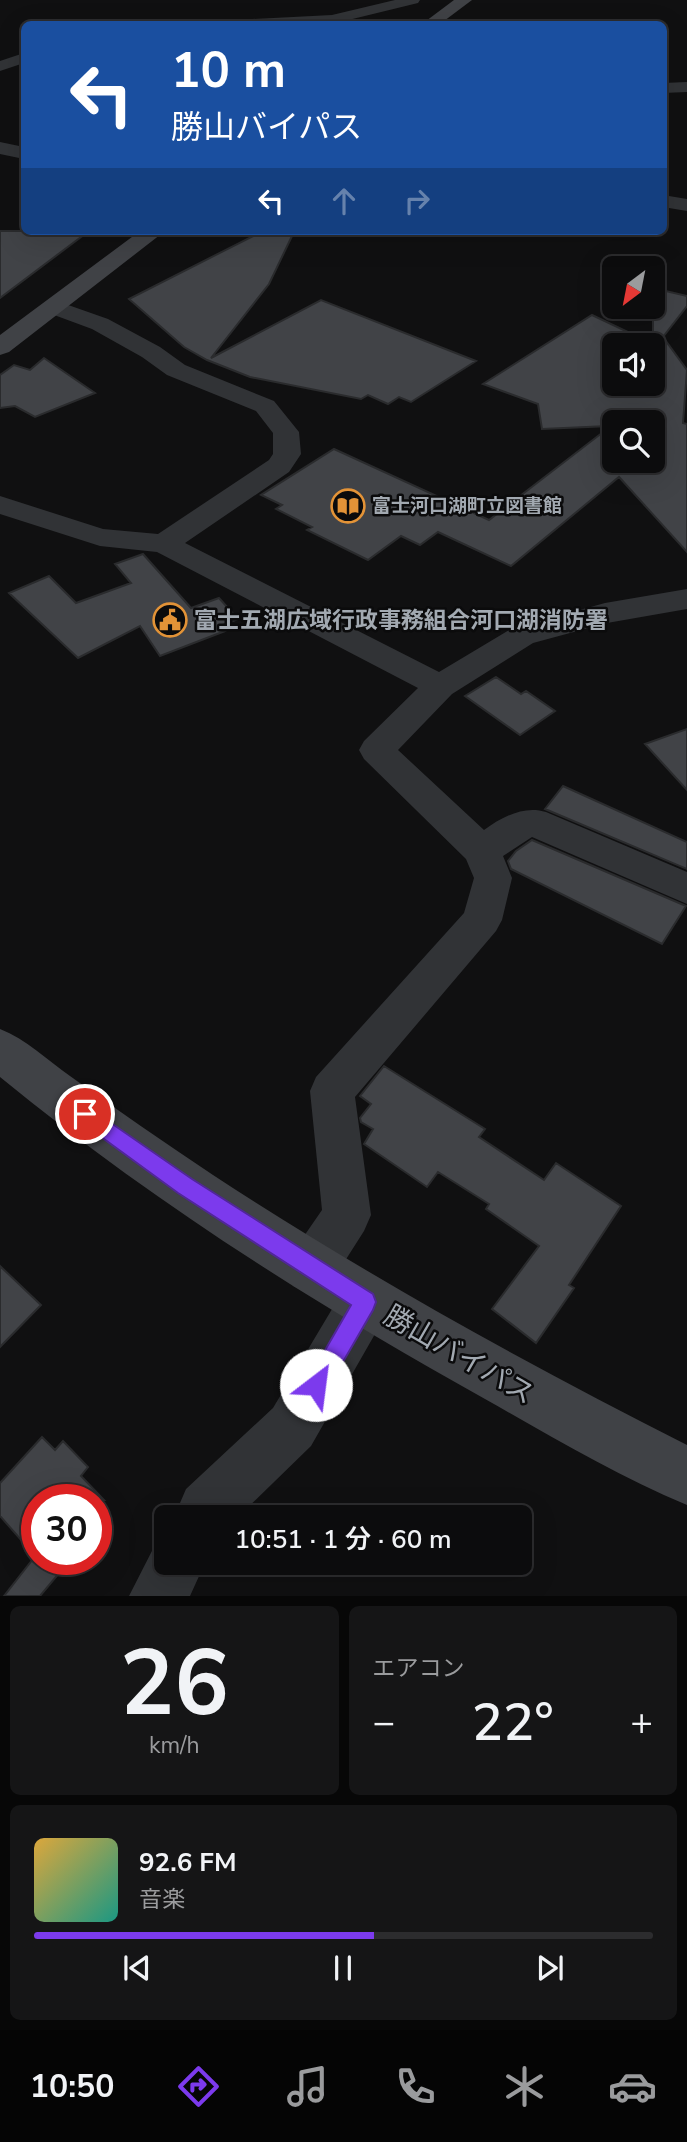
<!DOCTYPE html>
<html lang="ja">
<meta charset="utf-8">
<style>
body{margin:0;font-family:"Nunito Sans","Noto Sans JP",sans-serif;background:#151516;color:#f1f3f6;height:100vh;display:flex;flex-direction:column;font-size:26px;white-space:nowrap}
*{box-sizing:border-box;margin:0}
p{font-size:23px;color:#9a9b9d}
.icon{flex:none;width:38px;height:38px;fill:none;stroke:currentColor;stroke-width:2;stroke-linecap:round;stroke-linejoin:round}
.map{position:relative;height:1596px;overflow:hidden}
.details{display:flex;flex-direction:column;gap:10px;padding:10px;background:#070707;flex:1}
.details>*{flex:none}
.banner{position:absolute;left:21px;top:21px;width:646px;height:214px;border-radius:10px;box-shadow:0 7px 28px #0002,0 0 0 2px #2c2c2e;background:#1a4fa0;color:#fff;overflow:hidden}
.needle{width:46px;rotate:212deg}
.buttons{position:absolute;left:602px;top:256px;display:grid;gap:14px}
.buttons a{display:grid;place-items:center;width:63px;height:63px;border-radius:10px;background:#0c0c0d;box-shadow:0 7px 28px #0002,0 0 0 2px #2c2c2e;font-size:35px}
.speed{position:absolute;left:21px;top:1484px;display:flex;gap:14px;font-size:35px;font-weight:700;text-align:center}
.speed>*{display:grid;place-content:center;width:91px;height:91px;border-radius:50%;background:#0c0c0d;box-shadow:0 7px 28px #0002,0 0 0 2px #2c2c2e;line-height:1}
.speed .limit{border:10px solid #d22;background:#fff;color:#111}
.pin{position:absolute;display:grid;place-items:center;width:60px;height:60px;color:#fff;margin:-30px;border:4px solid #fff;border-radius:50%;box-shadow:0 2px 7px #0007}
.me{position:absolute;width:77px;margin:-38px;rotate:30deg;stroke-linejoin:round;filter:drop-shadow(0 0 5px #0008)}
.turn{display:flex;align-items:center;gap:24px;height:147px;padding:0 35px;font-size:32px}
.turn .icon{width:91px;height:91px;stroke-width:2.5}
.turn b{display:block;font-size:49px;line-height:60px}
.lanes{display:flex;align-items:center;height:66px;padding:0 35px;background:#0003;justify-content:center;gap:35px;direction:ltr}
.lanes .off{opacity:.35}
.big{font-size:52px;font-weight:600;line-height:1.1}
.details .tile{flex:1;display:flex;flex-direction:column;justify-content:center;gap:10px;min-width:0;padding:0 24px;border-radius:10px;background:#151516}
.details .dial{align-items:center;gap:0}
.dial b{font-size:91px;line-height:1}
.song{display:flex;align-items:center;gap:21px}
.cover{width:84px;height:84px;border-radius:10px;background:linear-gradient(135deg,hsl(40 70% 55%),hsl(170 70% 35%))}
.played{height:7px;border-radius:4px;background:linear-gradient(90deg,#7c3aed 55%,#2c2c2e 55%)}
.keys{display:flex;justify-content:space-around;direction:ltr}
.heat{display:flex;justify-content:space-between;align-items:center;font-size:38px;direction:ltr}
.details .tiles{flex:1;display:grid;gap:10px;grid-template-columns:1fr 1fr}
.tile:last-child{grid-column:span 2}
.trip{position:absolute;left:154px;top:1505px;width:378px;height:70px;border-radius:10px;background:#0c0c0d;box-shadow:0 7px 28px #0002,0 0 0 2px #2c2c2e;font-weight:600;line-height:70px;text-align:center}
.tab-bar{display:flex;height:112px;justify-content:space-around;align-items:center;background:#050505;color:#9a9b9d}
.tab-bar .icon{width:49px;height:49px}
.tab-bar .current{color:#7c3aed}
.tab-bar b{font-size:32px;color:#f1f3f6}
.map>svg:first-child{display:block}
.building{fill:#414347;stroke:#2a2b2d;stroke-width:2;fill-rule:evenodd}
.lines{fill:none;stroke-linecap:round;stroke-linejoin:round}
.street{fill:#313336;fill-rule:evenodd}
.secondary{fill:#404246;fill-rule:evenodd}
.route{fill:#7c3aed;stroke:#51269a;stroke-width:2}
.labels{text-anchor:middle;dominant-baseline:central;stroke-width:5;stroke-linejoin:round;paint-order:stroke}
.far-poi-label{font-size:19px;font-weight:bold;fill:#a2a9b1;stroke:#0b0b0c;text-anchor:start}
.poi-label{font-size:23px;font-weight:bold;fill:#a2a9b1;stroke:#0b0b0c;text-anchor:start}
.near-street-label{font-size:28px;fill:#a2a9b1;stroke:#0b0b0c}
</style>
<div class="map">
<svg width="687" height="1596" viewBox="0 0 687 1596">
<rect width="100%" height="100%" fill="#101011"/>
<!-- building -->
<path class="building" d="M0,231H89L0,298Z
M259,233L292,236L269,284L211,358L321,300L476,361L411,402L399,397L388,404L368,395L361,399L250,377L207,360L184,347L129,299Z
M653,288L687,296V306L663,337L687,370L683,423L687,424V552L619,477L511,566L438,532L420,545L401,536L368,560L307,530L312,527L276,509L282,505L261,495L334,449L489,520L611,426L542,429L538,404L483,384L592,315L653,344ZM614,345H653V383H614ZM614,422H653V460H614Z
M44,358L95,393L35,417L15,406L0,408V375L14,365L30,370Z
M143,554L191,608L219,598L238,619L220,626L225,631L160,656L140,626L78,658L9,593L49,576L76,603L131,583L115,564Z
M496,677L521,694L526,691L555,711L520,735L465,696Z
M687,729V790L645,744Z
M563,786L687,842V869L545,809Z
M532,840L686,906L662,944L511,869L508,861L516,851Z
M384,1066L485,1129L479,1137L544,1180L556,1163L621,1206L569,1285L574,1288L536,1343L492,1309L539,1246L486,1209L489,1204L438,1172L427,1187L364,1144L373,1129L361,1122L360,1118L371,1104L360,1096Z
M0,1266L41,1305L0,1347Z
M42,1437L55,1450L63,1441L88,1467L81,1476L104,1500H37V1558L0,1516V1483Z
M33,1559H71L40,1596H4Z"/>
<g class="lines">
<!-- street -->
<path class="street" d="M395,0H420L418,3L332,24H244L252,19L332,15Z
M24,53V63L0,71V61Z
M687,82V92L663,93V83Z
M0,142L24,147V159L0,154Z
M663,195L687,199V211L663,207Z
M54,300L108,319L160,347L185,365L274,401L299,432L301,454L289,472L185,543L439,672L511,629L605,603L687,589V609L607,623L533,643L452,694L398,750L484,830C502,817 524,805 546,812L687,872V904L532,837L503,856L512,878L502,920L496,931L355,1097L371,1215L364,1231L329,1286L311,1294L293,1286L286,1269L293,1252L322,1210L310,1091L316,1077L464,913L474,878L466,859L364,759L359,750L364,741L418,688L157,552L100,546L0,514V496L103,529L158,534L269,460L273,454V433L256,411L167,375L142,357L92,329L46,312L42,307L46,302Z
M365,1277L383,1284L390,1302L383,1320L311,1446L238,1517H174L186,1489L273,1408L347,1284Z
M166,1538V1563H205L190,1596H129L156,1543Z"/>
<!-- secondary -->
<path class="secondary" d="M454,0H472L440,24H422Z
M140,231H165L9,352L0,355V335Z
M0,1029C26,1039 47,1060 70,1076C117,1110 165,1143 213,1175C366,1275 525,1363 687,1445V1505C617,1476 551,1436 485,1399C316,1305 150,1200 0,1077Z"/>
</g>
<!-- route -->
<path class="route" d="M85,1105L192,1179L373,1294L376,1302L373,1310L325,1393L316,1397L308,1393L305,1385L351,1305L178,1193L78,1120L75,1114L78,1108Z"/>
<!-- icons -->
<defs>
<symbol id="library-ring" viewBox="-11 -11 22 22"><circle r="9.5" fill="#0b0b0c" stroke="#e39337" stroke-width="1.5"/><path d="M-6-4Q-3-5.5-.7-3.5V5Q-3 3-6 4ZM6-4Q3-5.5 .7-3.5V5Q3 3 6 4Z" fill="#e39337"/></symbol>
<symbol id="civic-ring" viewBox="-11 -11 22 22"><circle r="9.5" fill="#0b0b0c" stroke="#e39337" stroke-width="1.5"/><path d="M-.6-6.5H3V-4.5H.6V-3L4-1V1h2V6H-6V1h2V-1L-.6-3ZM-1.2 2.5V6h2.4V2.5Z" fill="#e39337"/></symbol>
</defs>
<g fill-rule="evenodd">
<use href="#library-ring" x="329" y="487" width="38" height="38"/>
<use href="#civic-ring" x="151" y="601" width="38" height="38"/>
</g>
<g class="labels">
<!-- far-poi labels -->
<g class="far-poi-label">
<text x="372" y="506">富士河口湖町立図書館</text>
</g>
<!-- poi labels -->
<g class="poi-label">
<text x="194" y="620">富士五湖広域行政事務組合河口湖消防署</text>
</g>
<!-- near-street labels -->
<g class="near-street-label">
<text transform="translate(459 1355) rotate(30)">勝山バイパス</text>
</g>
</g>
</svg>
<div class="buttons">
<a><svg class="needle" viewBox="-14 -14 28 28"><path d="M0-13l5 13h-10z" fill="#e53935"/><path d="M0 13l5-13h-10z" fill="#9a9b9d"/></svg></a>
<a><svg class="icon" aria-label="sound" viewBox="0 0 24 24"><path d="M4 9h4l5-4v14l-5-4H4zM17 9q2 3 0 6"/></svg></a>
<a><svg class="icon" aria-label="search" viewBox="0 0 24 24"><circle cx="10" cy="10" r="6"/><path d="M15 15l6 6"/></svg></a>
</div>
<div class="speed"><div class="limit">30</div></div>
<div class="pin" style="left:85px;top:1114px;background:#d93025"><svg class="icon" aria-label="arrive" viewBox="0 0 24 24"><path d="M6 21V4h12l-3 4 3 4H6"/></svg></div>
<svg class="me" style="left:316px;top:1385px" viewBox="-20 -20 40 40"><circle r="19" fill="#fff"/><path d="M0-13L10 11 0 6-10 11z" fill="#7c3aed"/></svg>
<div class="trip">10:51 · 1 分 · 60 m</div>
<div class="banner">
<div class="turn"><svg class="icon" aria-label="left" viewBox="0 0 24 24"><path d="M17 20v-9H6M10 6l-5 5 5 5"/></svg><div><b>10 m</b>勝山バイパス</div></div>
<div class="lanes"><svg class="icon" aria-label="left" viewBox="0 0 24 24"><path d="M17 20v-9H6M10 6l-5 5 5 5"/></svg><svg class="icon off" aria-label="ahead" viewBox="0 0 24 24"><path d="M12 20V5M6 11l6-6 6 6"/></svg><svg class="icon off" aria-label="right" viewBox="0 0 24 24"><path d="M7 20v-9h11M14 6l5 5-5 5"/></svg></div>
</div>
</div>
<section class="details">
<div class="tiles">
<div class="tile dial"><b>26</b><p>km/h</p></div>
<div class="tile"><p>エアコン</p>
<div class="heat"><a>−</a><b class="big">22°</b><a>+</a></div>
</div>
<div class="tile">
<div class="song"><i class="cover"></i><div><b>92.6 FM</b><p>音楽</p></div></div>
<div class="played"></div>
<div class="keys"><svg class="icon" aria-label="previous" viewBox="0 0 24 24"><path d="M18 5L8 12l10 7zM5 5v14"/></svg><svg class="icon" aria-label="pause" viewBox="0 0 24 24"><path d="M8 5v14M16 5v14"/></svg><svg class="icon" aria-label="next" viewBox="0 0 24 24"><path d="M6 5l10 7-10 7zM19 5v14"/></svg></div>
</div>
</div>
</section>
<nav class="tab-bar">
<b>10:50</b>
<svg class="icon current" aria-label="directions" viewBox="0 0 24 24"><path d="M12 3l9 9-9 9-9-9zM9 14v-3h6M13 9l2 2-2 2"/></svg>
<svg class="icon" aria-label="music" viewBox="0 0 24 24"><path d="M9 18V5l10-2v13"/><circle cx="6" cy="18" r="3"/><circle cx="16" cy="16" r="3"/></svg>
<svg class="icon" aria-label="phone" viewBox="0 0 24 24"><path d="M5 4h4l2 5-3 2q2 4 5 5l2-3 5 2v4C11 20 4 13 5 4z"/></svg>
<svg class="icon" aria-label="climate" viewBox="0 0 24 24"><path d="M12 3v18M4 7l16 10M4 17L20 7"/></svg>
<svg class="icon" aria-label="car" viewBox="0 0 24 24"><path d="M5 17H2v-5l4-1 3-4h7l3 4 3 1v5h-3M9 17h6M6 11h13"/><circle cx="7" cy="17" r="2"/><circle cx="17" cy="17" r="2"/></svg>
</nav>
